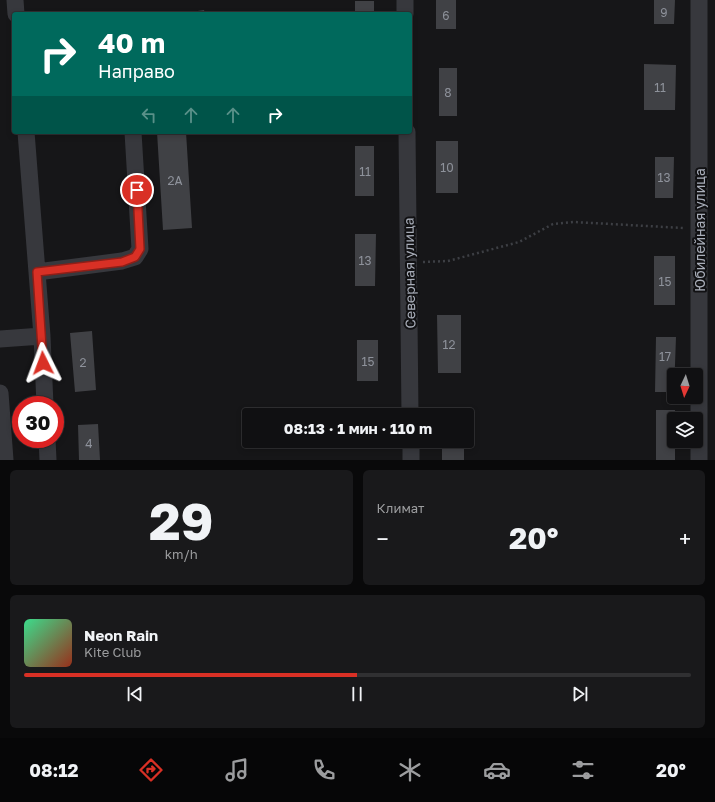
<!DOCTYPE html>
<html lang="ru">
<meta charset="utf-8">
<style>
body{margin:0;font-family:"Golos Text",sans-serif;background:#19191b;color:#f1f3f6;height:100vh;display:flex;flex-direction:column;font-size:15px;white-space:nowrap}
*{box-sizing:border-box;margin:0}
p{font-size:13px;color:#9c9d9f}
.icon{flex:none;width:22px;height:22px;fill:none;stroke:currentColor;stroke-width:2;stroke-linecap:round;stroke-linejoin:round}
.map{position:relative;height:460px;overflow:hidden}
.side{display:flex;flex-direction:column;gap:10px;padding:10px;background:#09090a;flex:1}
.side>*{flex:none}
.guide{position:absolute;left:12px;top:12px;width:400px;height:122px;border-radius:4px;box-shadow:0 2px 6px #0003,0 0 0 1px #303032;background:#00695c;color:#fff;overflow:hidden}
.needle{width:26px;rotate:184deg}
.fabs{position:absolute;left:667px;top:368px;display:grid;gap:8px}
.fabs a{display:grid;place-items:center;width:36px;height:36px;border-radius:4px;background:#101012;box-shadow:0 2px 6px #0003,0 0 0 1px #303032;font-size:20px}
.speed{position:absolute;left:12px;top:396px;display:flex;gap:8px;font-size:20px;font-weight:700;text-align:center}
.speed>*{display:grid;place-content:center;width:52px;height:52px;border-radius:50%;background:#101012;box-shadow:0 2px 6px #0003,0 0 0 1px #303032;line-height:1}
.speed .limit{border:6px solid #d22;background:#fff;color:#111}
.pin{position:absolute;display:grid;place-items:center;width:34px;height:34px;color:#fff;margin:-17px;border:2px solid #fff;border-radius:50%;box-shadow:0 1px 4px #0007}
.me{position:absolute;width:44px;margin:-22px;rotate:357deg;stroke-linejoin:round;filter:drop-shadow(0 0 3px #0008)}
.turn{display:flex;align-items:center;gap:14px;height:84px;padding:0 20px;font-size:18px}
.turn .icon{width:52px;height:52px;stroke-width:2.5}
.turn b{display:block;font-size:28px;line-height:34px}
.lanes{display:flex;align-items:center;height:38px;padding:0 20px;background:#0003;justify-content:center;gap:20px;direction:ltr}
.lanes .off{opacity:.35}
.big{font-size:30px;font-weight:700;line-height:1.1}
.side .tile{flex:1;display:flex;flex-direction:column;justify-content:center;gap:6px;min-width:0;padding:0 14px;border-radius:6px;background:#19191b}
.side .dial{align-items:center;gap:0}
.dial b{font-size:52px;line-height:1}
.song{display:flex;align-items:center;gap:12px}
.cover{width:48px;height:48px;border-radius:6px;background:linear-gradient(135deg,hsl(150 70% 55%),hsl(10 70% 35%))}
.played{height:4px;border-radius:2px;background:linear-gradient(90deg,#d93025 50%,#303032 50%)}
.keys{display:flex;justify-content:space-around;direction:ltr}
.heat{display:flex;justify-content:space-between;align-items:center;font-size:22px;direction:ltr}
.side .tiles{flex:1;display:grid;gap:10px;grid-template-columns:1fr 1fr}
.tile:last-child{grid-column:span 2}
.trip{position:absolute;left:242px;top:408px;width:232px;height:40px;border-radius:4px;background:#101012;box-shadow:0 2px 6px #0003,0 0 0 1px #303032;font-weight:700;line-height:40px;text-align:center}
.tab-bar{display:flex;height:64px;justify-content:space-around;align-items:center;background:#060607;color:#9c9d9f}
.tab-bar .icon{width:28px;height:28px}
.tab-bar .current{color:#d93025}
.tab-bar b{font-size:18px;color:#f1f3f6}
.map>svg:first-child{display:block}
.building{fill:#404145}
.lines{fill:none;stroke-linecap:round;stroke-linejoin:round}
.path{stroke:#3d3f44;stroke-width:2.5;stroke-dasharray:2 3;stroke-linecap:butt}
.minor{stroke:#37383d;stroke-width:17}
.route-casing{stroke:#8d1f18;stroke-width:10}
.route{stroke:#d93025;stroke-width:7}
.labels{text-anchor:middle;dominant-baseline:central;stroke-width:4;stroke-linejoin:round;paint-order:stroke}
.number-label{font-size:12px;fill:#8e929b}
.street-label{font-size:14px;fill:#a8adb8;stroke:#111113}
</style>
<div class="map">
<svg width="715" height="460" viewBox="0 0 715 460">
<rect width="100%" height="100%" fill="#161618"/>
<!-- building -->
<path class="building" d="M436,0H456V29H436Z
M654,0H675L674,24H654Z
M355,1H374V14H355Z
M204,10L205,14H186L185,13Z
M644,64L676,65L675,110H644Z
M439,68H457V116H439Z
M157,132H186L192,228L163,230Z
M436,141H458V193H436Z
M355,146H374V196H355Z
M655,157H674L673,198H655Z
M355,234H376L375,286H355Z
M654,256H675V305H654Z
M437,315H461V373H438Z
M92,331L96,390L75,392L70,333Z
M656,337H676L674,392H655Z
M357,340H378V381H357Z
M442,409H463V415H442Z
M656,410H675V460H656Z
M358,412H380V415H358Z
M98,424L100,460H79L78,425Z
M358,441H380V443H358Z
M442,441H464V460H442Z"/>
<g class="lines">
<!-- path -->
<path class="path" d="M423,262L448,261L519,242L553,224L574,222L683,228"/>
<!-- minor -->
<path class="minor" d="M15,0L16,14
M405,0V14
M26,132L42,336L45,405
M407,132L410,415
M37,272L122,261L135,257L140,249L133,132
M0,339L42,336
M0,393L5,460
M47,439L48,460
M411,441V460
M699,460V0"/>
</g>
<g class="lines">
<defs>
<path id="route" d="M43,363L37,272L122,262L135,257L140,249L137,190"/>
</defs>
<!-- route casing -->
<use href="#route" class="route-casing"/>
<!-- route -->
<use href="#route" class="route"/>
</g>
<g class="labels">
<!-- number labels -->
<g class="number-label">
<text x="664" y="12">9</text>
<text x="446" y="15">6</text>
<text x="660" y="87">11</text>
<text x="448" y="92">8</text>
<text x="447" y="167">10</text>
<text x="365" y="171">11</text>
<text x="664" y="177">13</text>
<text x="175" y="180">2А</text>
<text x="365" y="260">13</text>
<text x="665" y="281">15</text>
<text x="449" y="344">12</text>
<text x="665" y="356">17</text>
<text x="368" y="361">15</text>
<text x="83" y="362">2</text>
<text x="89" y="443">4</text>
</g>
<!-- street labels -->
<g class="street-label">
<text transform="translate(699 230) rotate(-90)">Юбилейная улица</text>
<text transform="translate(409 273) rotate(-91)">Северная улица</text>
</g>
</g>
</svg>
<div class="fabs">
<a><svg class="needle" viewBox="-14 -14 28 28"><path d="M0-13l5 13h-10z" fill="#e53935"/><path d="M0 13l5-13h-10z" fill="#9c9d9f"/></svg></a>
<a><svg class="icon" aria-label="layers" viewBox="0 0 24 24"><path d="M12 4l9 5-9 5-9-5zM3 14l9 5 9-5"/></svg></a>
</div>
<div class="speed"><div class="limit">30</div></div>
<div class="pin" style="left:137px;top:190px;background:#d93025"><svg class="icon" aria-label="arrive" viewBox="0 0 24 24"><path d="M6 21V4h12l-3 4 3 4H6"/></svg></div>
<svg class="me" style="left:43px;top:363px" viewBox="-20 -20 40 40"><path d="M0-17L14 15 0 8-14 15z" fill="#d93025" stroke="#fff" stroke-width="4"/></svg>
<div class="trip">08:13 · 1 мин · 110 m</div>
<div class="guide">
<div class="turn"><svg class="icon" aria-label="right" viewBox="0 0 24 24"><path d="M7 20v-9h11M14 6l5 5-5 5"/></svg><div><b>40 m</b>Направо</div></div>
<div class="lanes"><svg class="icon off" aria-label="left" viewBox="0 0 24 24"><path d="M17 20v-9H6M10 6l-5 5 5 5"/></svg><svg class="icon off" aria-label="ahead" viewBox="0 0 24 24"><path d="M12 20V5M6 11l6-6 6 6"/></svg><svg class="icon off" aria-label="ahead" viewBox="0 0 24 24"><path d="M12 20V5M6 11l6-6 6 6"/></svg><svg class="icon" aria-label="right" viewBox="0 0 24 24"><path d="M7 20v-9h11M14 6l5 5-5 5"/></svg></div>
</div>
</div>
<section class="side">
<div class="tiles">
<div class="tile dial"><b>29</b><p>km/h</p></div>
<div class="tile"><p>Климат</p>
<div class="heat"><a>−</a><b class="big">20°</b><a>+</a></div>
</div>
<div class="tile">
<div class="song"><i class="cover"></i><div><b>Neon Rain</b><p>Kite Club</p></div></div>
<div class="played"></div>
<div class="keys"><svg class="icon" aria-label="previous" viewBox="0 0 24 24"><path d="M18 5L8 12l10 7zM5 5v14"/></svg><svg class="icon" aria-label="pause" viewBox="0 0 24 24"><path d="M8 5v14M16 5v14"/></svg><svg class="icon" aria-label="next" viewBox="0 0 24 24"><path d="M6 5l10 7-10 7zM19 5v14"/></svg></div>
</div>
</div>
</section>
<nav class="tab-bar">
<b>08:12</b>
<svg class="icon current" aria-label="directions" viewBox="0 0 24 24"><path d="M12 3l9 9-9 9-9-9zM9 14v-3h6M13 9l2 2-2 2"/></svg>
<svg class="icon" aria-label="music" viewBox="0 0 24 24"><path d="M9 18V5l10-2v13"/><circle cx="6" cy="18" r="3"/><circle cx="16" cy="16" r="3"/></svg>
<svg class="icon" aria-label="phone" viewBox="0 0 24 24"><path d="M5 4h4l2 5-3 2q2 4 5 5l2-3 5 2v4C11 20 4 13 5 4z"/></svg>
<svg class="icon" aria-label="climate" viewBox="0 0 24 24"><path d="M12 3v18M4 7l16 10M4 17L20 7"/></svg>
<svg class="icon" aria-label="car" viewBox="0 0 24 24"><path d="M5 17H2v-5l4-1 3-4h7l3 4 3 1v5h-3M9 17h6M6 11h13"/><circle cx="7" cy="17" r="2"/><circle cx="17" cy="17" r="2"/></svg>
<svg class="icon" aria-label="filters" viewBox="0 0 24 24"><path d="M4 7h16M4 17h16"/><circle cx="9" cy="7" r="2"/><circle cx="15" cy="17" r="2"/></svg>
<b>20°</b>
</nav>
